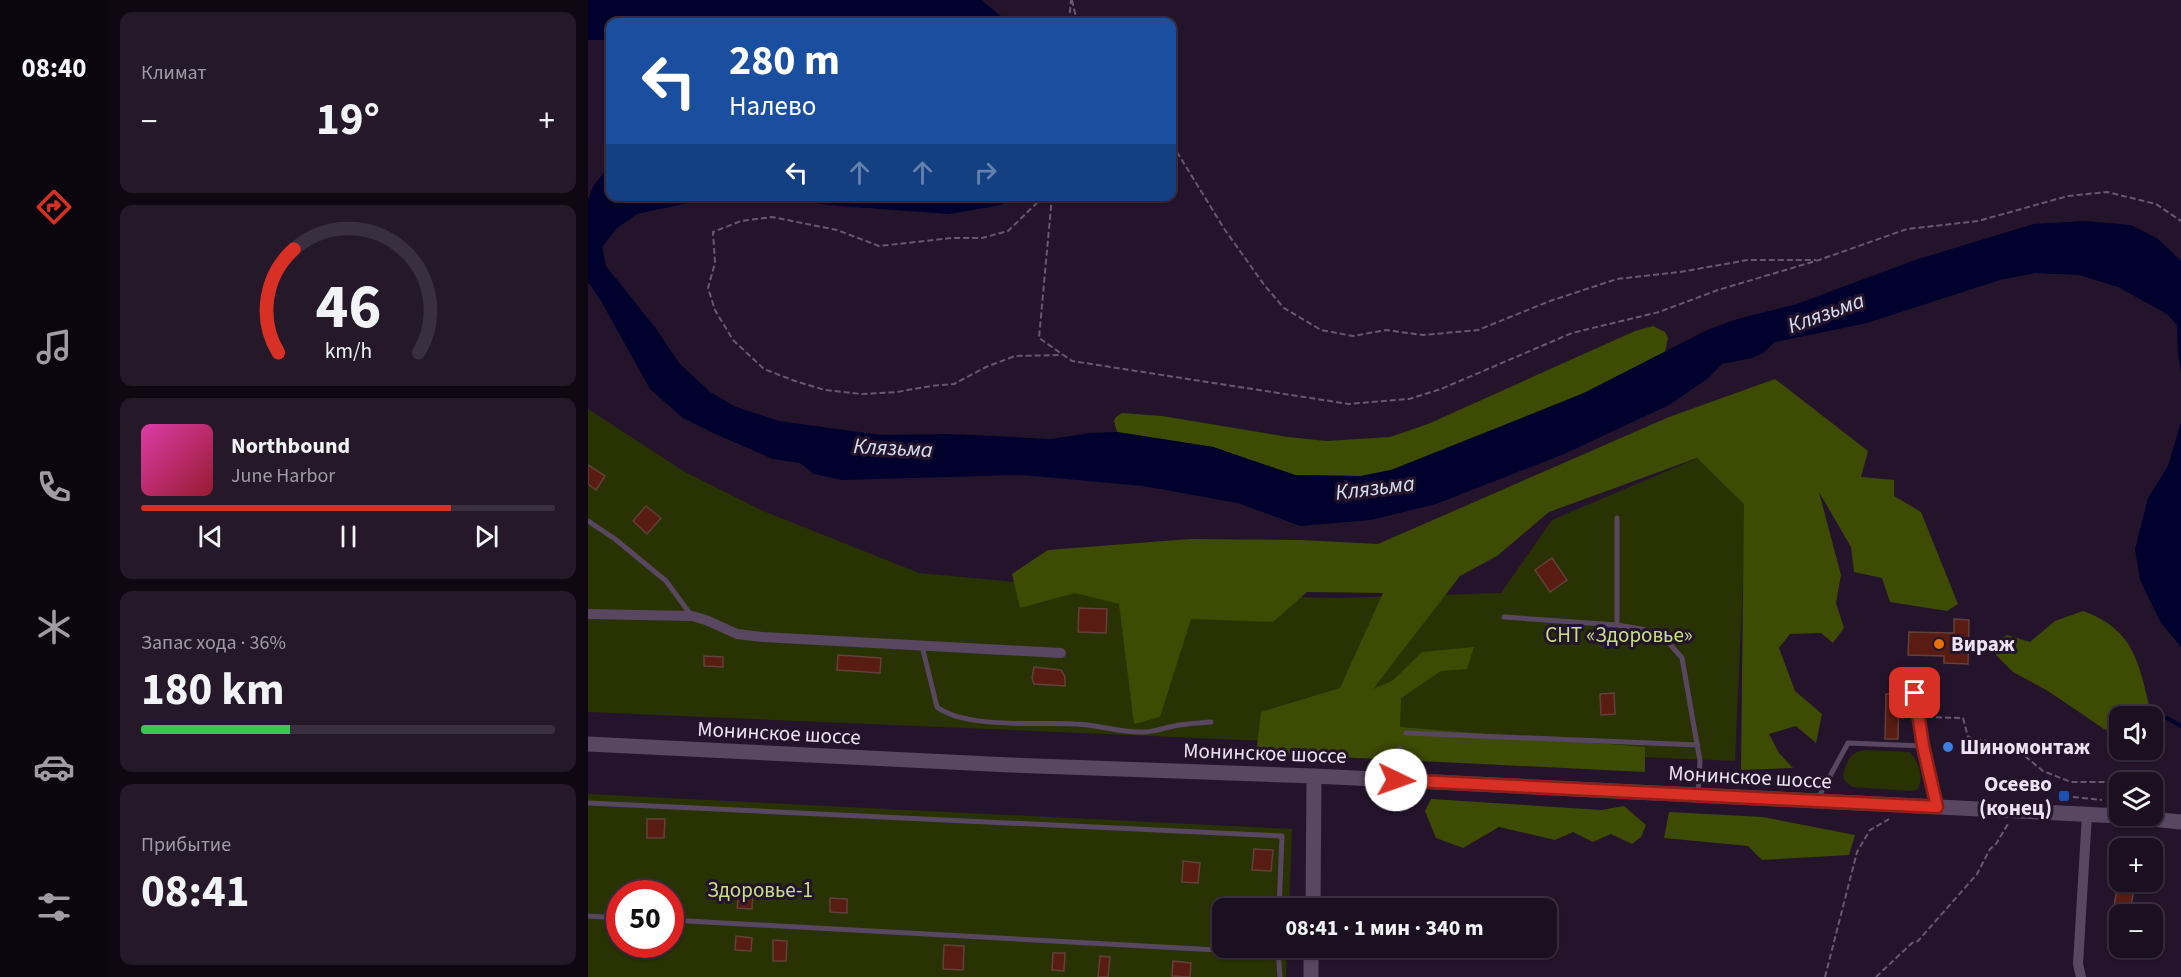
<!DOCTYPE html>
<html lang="ru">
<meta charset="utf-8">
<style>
body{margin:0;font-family:"Source Sans 3",sans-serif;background:#241829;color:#f1f3f6;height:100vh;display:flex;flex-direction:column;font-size:22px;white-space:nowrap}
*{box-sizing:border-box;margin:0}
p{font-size:20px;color:#a09ca5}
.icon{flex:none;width:33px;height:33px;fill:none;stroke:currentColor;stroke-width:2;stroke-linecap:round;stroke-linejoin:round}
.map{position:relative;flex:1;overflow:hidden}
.details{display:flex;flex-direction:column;gap:12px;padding:12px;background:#0f0812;width:480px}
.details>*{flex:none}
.guide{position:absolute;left:18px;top:18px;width:570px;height:183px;border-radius:12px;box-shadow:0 2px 4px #0004,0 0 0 2px #392f3e;background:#1a4fa0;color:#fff;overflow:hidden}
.tools{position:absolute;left:1521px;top:706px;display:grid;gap:12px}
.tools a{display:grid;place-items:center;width:54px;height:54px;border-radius:12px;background:#1b0f20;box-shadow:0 2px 4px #0004,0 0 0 2px #392f3e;font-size:30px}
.speed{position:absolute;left:18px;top:880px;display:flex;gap:12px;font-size:30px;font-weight:700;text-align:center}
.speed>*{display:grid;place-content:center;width:78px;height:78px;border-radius:50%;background:#1b0f20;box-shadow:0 2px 4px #0004,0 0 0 2px #392f3e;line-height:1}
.speed .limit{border:9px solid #d22;background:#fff;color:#111}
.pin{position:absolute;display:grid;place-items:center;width:51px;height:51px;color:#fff;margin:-26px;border-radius:12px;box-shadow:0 3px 9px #0006}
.me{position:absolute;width:66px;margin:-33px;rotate:93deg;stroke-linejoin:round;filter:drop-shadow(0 0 4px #0008)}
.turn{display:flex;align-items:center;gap:21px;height:126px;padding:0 24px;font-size:27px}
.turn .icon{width:78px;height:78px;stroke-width:2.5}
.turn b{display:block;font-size:42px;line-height:51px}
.lanes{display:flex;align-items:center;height:57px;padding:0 24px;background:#0003;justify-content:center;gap:30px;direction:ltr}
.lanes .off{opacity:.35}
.big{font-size:45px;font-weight:700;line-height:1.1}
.details .tile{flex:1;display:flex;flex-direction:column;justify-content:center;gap:9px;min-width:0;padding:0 21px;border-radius:12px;background:#241829}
.details .dial{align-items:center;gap:0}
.dial svg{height:156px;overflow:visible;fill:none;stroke:#392f3e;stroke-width:7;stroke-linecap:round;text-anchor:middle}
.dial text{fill:#f1f3f6;stroke:none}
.song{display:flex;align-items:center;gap:18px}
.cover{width:72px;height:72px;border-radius:9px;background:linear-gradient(135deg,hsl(320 70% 55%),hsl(350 70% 35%))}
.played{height:6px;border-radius:3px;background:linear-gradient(90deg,#d93025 75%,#392f3e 75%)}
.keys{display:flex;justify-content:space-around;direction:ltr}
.heat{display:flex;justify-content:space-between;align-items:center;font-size:33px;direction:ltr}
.charge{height:9px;border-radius:4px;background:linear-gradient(90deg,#34c759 36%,#392f3e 0)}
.trip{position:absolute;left:624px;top:898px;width:345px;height:60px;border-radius:12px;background:#1b0f20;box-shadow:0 2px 4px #0004,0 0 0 2px #392f3e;font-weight:700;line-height:60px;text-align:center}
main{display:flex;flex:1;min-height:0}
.tab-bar{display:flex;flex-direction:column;width:108px;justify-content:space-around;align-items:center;background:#0b060d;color:#a09ca5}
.tab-bar .icon{width:42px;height:42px}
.tab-bar .active{color:#d93025}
.tab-bar b{font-size:27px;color:#f1f3f6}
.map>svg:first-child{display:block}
.green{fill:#293203;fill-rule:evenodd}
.forest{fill:#3e4b02}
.water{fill:#00012d}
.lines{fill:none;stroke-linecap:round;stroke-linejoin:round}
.stream{stroke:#00012d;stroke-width:4}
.building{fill:#591c13;stroke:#62403a;stroke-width:1.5}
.path{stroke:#66586d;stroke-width:2;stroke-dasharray:6 3;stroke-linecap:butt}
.service{stroke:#594761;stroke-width:5}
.minor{stroke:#594761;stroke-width:10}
.secondary{stroke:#594761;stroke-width:15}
.route-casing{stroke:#8d1f18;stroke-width:15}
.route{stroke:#d93025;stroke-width:10}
.food-dot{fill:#e8710a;stroke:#24142b;stroke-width:2}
.shop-dot{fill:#3f7fe0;stroke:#24142b;stroke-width:2}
.transit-dot{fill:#1a4fb4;stroke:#24142b;stroke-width:2}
.labels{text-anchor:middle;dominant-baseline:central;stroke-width:6;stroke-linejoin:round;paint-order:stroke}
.park-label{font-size:21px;fill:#c8e082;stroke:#24142b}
.poi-label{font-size:21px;font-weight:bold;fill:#ece2f2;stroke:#24142b;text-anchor:start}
.street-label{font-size:21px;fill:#ece2f2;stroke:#24142b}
.water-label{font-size:22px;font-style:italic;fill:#d5e0f0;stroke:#24142b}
</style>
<main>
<nav class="tab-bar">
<b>08:40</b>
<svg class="icon active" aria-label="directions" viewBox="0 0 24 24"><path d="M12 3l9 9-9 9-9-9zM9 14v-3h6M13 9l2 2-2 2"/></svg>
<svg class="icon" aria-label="music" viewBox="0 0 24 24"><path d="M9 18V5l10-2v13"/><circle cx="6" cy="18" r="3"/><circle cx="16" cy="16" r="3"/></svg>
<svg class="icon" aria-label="phone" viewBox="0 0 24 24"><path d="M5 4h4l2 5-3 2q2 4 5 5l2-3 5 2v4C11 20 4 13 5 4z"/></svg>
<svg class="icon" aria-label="climate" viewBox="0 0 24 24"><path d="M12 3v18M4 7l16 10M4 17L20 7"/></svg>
<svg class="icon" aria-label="car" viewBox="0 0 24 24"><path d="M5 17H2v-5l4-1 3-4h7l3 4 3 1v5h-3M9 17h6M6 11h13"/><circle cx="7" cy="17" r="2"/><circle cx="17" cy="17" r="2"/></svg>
<svg class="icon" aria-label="filters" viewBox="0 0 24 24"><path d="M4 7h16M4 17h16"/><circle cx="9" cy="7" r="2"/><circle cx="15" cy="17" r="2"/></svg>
</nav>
<section class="details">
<div class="tile"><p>Климат</p>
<div class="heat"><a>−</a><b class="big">19°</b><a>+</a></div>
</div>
<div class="tile dial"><svg viewBox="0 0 100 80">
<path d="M14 69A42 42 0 1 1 86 69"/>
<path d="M14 69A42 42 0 0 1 22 16" stroke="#d93025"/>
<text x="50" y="56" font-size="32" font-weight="700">46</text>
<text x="50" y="72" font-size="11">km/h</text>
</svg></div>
<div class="tile">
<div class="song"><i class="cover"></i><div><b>Northbound</b><p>June Harbor</p></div></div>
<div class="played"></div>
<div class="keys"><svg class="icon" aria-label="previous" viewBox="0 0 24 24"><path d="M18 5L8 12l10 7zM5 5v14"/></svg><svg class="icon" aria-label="pause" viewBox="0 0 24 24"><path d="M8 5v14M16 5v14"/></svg><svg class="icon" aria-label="next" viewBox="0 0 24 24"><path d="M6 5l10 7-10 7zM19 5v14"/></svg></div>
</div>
<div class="tile"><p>Запас хода · 36%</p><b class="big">180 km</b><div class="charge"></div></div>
<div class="tile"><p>Прибытие</p><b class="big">08:41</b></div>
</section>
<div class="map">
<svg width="1593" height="977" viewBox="0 0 1593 977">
<rect width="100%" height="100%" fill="#24142b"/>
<!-- green -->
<path class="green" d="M0,409L97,472L173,510L331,573L554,594L750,598L913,593L964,520L1131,449L1158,510L1147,761L0,712Z
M1276,750L1321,752C1331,762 1336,775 1330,789L1323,791L1264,787L1256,780L1255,775C1260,760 1260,754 1276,750Z
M0,794L704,829L701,909H634V948H699L698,977H0ZM32,894H82V945H32Z"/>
<!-- forest -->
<path class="forest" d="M1065,326L1077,332L1080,338L1077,352L996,393L870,445L803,470L773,476L707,475L625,447L529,432L526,421L528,417L534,413L574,416L700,437L738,441L802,437L840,424L1047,331Z
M1187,379L1280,451L1273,477L1306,480V496L1333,512L1370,604L1359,611L1302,602L1294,578L1266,572L1263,547L1231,492L1253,575L1248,603L1256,628L1245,643L1233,633L1202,634L1191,648L1207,691L1234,714L1228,743L1208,726L1181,734L1191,753L1205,768L1153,770L1156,504L1109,458L961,512L909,556L872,576L785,689L804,681L834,652L886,647L879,669L853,671L813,698L812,727L1057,747V772L668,753L673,712L752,688L795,593L719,592L685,622L603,619L572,717L546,724L531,604L487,593L432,608L424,574L460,550L602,539L713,540L790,544L1081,417Z
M1495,611C1554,632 1551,675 1567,725L1565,728L1564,717H1532L1531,734L1516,729L1460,691L1425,672L1408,655L1407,643L1419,635L1442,642L1467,621Z
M843,799L1014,810L1036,806L1058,825L1053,837L1044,844L1023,834L1005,842L985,832L967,840L911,827L875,848L848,838L837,811Z
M1081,812L1175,817L1267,835L1261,855L1174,860L1160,846L1076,838Z"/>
<!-- water -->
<path class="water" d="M0,0H393L413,16L418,22H22V40H0Z
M22,168V196L127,197L49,214L29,228L14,247L18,266L69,330L91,363L122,392L148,407L191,421L293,435L363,434L463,439L502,433L529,432L625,447L707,475L773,476L803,470L996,393L1119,330L1149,319L1209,304L1327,260L1446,224L1498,221L1543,225L1569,238L1593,261V373L1590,353L1589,325L1579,314L1530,287L1491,275L1447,273L1412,280L1279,323L1187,342L1175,353L1164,358L1134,364L1119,379L1081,405L976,454L848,504L783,520L712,526L650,503L555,486L434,475L254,480L226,474L212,463L185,459L125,433L95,418L62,389L13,301L0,282V199L6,185L18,170Z
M191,197H422L413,205L361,214L240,205Z
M1593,422V647L1573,623L1552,580L1547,549L1560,498L1580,466Z"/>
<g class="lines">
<!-- stream -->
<path class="stream" d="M1579,718L1593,726"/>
</g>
<!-- building -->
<path class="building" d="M0,465L17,476L8,490L0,484Z
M58,506L73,518L59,534L45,521Z
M964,558L979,580L962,592L947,570Z
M491,608L519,609L518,633L490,632Z
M1366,619L1381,620L1380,664L1356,663V656L1320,655L1321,632L1366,633Z
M250,655L293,658L292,673L249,670Z
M116,656L135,657V667L116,666Z
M446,667L473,670L477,677V686L446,684L444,678Z
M1026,693L1027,714L1013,715L1012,694Z
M1298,694H1311L1310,739H1297Z
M59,819H77L76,838H59Z
M666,849L685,850L683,871L664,870Z
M595,861L612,863L610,883L594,882Z
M1529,887L1546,890L1542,910L1526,907Z
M151,891L165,892L164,909L149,908Z
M242,898L259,899V913L242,912Z
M148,936L164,938L163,951L147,950Z
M185,940L199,941L198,961H185Z
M356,945L376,946L375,970L355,969Z
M465,953H477L476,971L464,970Z
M512,956L522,957L520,977H510Z
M585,961L603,963L602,977L584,976Z"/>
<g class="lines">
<!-- path -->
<path class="path" d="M484,0L489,22
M481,22L483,0
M584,144L637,230L677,286L696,308L733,330L765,336L798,330L835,335L890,330L962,301L1029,279L1092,272L1160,260H1228
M456,196L420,231L394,238H364L291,246L249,230L184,217L153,221L125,232L127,263L120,288L127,310L145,340L176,369L207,381L237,390L274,394L309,392L343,386L366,384L398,367L427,356L474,355
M464,196L451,338L484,361L761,404L821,399L853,389L984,333L1071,312L1130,290L1231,260L1319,229L1390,221L1480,196L1519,192L1568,204L1593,221
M1339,717L1375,718L1380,737L1426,747L1455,771L1483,782H1567
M1476,796L1514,800
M1237,977L1269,852L1282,830L1301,819
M1288,977L1324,943L1330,941L1389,874L1402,849L1408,844L1420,824"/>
<!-- service -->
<path class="service" d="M1029,518V625
M0,521L27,539L78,581L103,615
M916,617L1029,625L1053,629L1074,635L1094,658L1112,761L1110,793
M334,646L349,707C378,729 450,722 486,724C509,724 531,733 555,732C565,732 576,728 586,726C599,723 611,723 623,722
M1324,670L1335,746
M818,733L1110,745
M808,779L812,748
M1230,798L1260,743L1335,746L1348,806
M0,803L694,836L691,909
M0,916L32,918
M82,920L684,953L689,957
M690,948L692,977"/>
<!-- minor -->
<path class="minor" d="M0,614L104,616L118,620L149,634L174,637L473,653
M1493,977L1490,964L1499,814"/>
<!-- secondary -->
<path class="secondary" d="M0,744L422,765L726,776L1532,816
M1534,816L1593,822
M725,909L726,776
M723,977V948"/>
</g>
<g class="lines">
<defs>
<path id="route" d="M808,780L1349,807L1335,746L1327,693"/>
</defs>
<!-- route casing -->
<use href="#route" class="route-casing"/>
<!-- route -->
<use href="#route" class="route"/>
</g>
<!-- markers -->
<circle class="food-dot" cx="1351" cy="644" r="6"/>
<circle class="shop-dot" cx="1360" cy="747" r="6"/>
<rect class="transit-dot" x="1470" y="790" width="12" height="12" rx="3"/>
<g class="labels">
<!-- park labels -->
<g class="park-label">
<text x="1031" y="635">СНТ «Здоровье»</text>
<text x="172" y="890">Здоровье-1</text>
</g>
<!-- poi labels -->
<g class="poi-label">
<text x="1363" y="644">Вираж</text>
<text x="1372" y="747">Шиномонтаж</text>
<text x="1464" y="784" text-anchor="end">Осеево<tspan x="1464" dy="24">(конец)</tspan></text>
</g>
<!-- street labels -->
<g class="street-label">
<text transform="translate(191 733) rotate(3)">Монинское шоссе</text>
<text transform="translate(677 753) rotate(2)">Монинское шоссе</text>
<text transform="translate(1162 777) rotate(3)">Монинское шоссе</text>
</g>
<!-- water labels -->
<g class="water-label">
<text transform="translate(1238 313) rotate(-20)">Клязьма</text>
<text transform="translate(305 448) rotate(3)">Клязьма</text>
<text transform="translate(787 488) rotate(-7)">Клязьма</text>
</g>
</g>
</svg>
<div class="tools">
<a><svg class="icon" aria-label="sound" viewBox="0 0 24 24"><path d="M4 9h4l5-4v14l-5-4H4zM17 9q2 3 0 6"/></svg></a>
<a><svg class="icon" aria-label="layers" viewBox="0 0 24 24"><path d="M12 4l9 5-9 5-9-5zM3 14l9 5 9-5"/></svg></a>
<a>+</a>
<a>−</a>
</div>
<div class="speed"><div class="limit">50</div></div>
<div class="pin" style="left:1327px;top:693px;background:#d93025"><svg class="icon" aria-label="arrive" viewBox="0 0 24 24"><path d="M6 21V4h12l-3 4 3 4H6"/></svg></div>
<svg class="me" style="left:808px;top:780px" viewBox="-20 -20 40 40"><circle r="19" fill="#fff"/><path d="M0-13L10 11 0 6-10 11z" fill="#d93025"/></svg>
<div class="trip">08:41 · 1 мин · 340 m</div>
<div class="guide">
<div class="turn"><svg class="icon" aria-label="left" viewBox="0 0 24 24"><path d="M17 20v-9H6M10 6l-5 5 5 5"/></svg><div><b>280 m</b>Налево</div></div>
<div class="lanes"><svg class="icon" aria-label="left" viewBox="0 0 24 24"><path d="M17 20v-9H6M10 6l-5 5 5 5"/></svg><svg class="icon off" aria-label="ahead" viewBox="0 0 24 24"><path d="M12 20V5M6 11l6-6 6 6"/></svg><svg class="icon off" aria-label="ahead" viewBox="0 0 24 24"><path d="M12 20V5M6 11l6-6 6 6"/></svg><svg class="icon off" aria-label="right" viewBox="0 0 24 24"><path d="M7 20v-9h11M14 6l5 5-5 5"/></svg></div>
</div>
</div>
</main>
